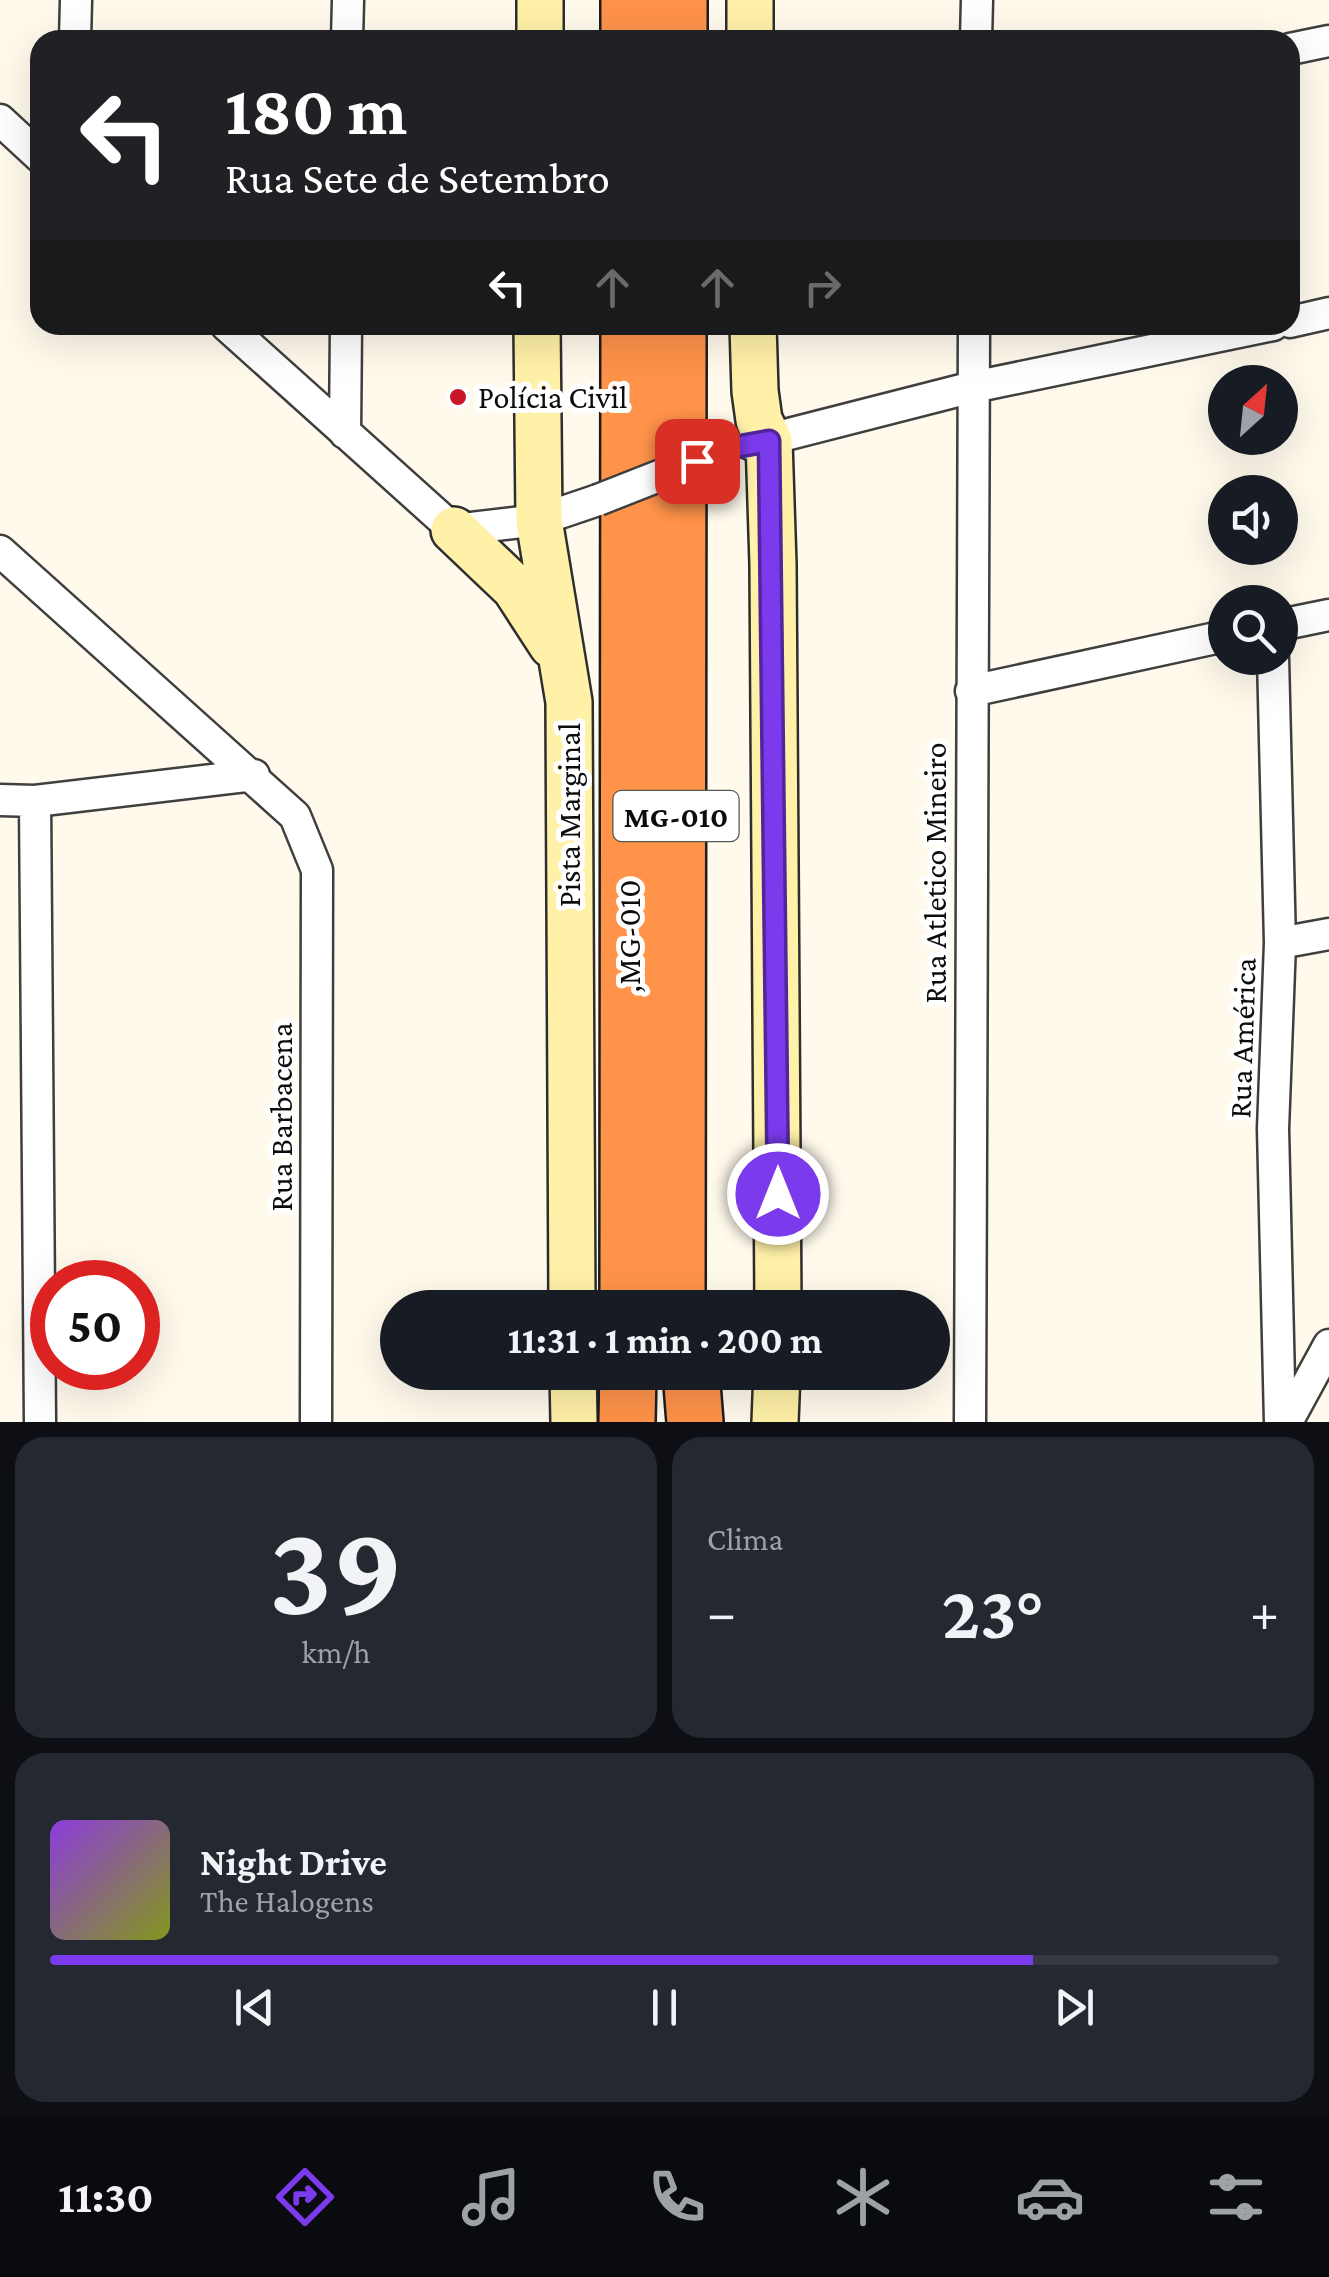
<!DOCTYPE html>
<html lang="pt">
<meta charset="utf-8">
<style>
body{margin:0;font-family:"Crimson Pro",serif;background:#242831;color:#f1f3f6;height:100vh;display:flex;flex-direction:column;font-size:38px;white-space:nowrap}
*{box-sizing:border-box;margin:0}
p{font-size:32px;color:#9ea1a6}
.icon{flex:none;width:55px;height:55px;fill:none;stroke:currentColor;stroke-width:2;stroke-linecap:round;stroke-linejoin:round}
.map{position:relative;height:1422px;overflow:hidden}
.panel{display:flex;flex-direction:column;gap:15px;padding:15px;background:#0d0f14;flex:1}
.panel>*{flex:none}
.hud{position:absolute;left:30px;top:30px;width:1270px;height:305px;border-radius:30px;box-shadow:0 10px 40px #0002;background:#202124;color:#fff;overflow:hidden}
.needle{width:65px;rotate:27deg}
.controls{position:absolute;left:1208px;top:365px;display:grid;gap:20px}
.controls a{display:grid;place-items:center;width:90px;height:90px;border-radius:50%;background:#171b24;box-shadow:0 10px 40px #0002;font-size:50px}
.speed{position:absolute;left:30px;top:1260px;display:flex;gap:20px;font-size:50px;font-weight:700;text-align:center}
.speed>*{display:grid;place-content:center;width:130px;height:130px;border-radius:50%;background:#171b24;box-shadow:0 10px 40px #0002;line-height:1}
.speed .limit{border:15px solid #d22;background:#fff;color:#111}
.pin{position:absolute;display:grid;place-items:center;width:85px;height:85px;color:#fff;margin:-42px;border-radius:20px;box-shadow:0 5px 15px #0006}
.me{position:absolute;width:110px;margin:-55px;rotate:0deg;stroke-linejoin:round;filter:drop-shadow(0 0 8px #0008)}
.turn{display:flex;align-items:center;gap:35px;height:210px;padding:0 30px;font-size:45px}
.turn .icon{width:130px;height:130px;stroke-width:2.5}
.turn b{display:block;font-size:70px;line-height:85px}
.lanes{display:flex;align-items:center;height:95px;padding:0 30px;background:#0003;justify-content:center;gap:50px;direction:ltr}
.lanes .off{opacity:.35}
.big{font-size:75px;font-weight:700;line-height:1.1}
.panel .widget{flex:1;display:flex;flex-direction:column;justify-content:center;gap:15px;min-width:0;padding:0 35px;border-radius:30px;background:#242831}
.panel .dial{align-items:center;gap:0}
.dial b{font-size:130px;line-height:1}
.song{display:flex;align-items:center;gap:30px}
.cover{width:120px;height:120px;border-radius:15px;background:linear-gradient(135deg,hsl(270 70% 55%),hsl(70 70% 35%))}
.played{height:10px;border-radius:5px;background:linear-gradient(90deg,#7c3aed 80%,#363941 80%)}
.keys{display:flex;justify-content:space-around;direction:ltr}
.heat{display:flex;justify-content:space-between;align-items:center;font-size:55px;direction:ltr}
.panel .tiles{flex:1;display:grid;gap:15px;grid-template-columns:1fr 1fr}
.widget:last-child{grid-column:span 2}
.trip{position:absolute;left:380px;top:1290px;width:570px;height:100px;border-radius:50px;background:#171b24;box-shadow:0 10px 40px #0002;font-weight:700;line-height:100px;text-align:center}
.dock{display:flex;height:160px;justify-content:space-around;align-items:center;background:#090b0e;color:#9ea1a6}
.dock .icon{width:70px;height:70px}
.dock .active{color:#7c3aed}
.dock b{font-size:45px;color:#f1f3f6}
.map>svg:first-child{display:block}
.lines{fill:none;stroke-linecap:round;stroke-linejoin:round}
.minor-casing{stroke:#3f3f3f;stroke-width:35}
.secondary-casing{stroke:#2e2e2e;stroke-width:50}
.motorway-casing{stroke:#1d1d1d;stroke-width:60}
.minor{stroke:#fff;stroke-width:30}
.secondary{stroke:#fff1a7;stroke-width:45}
.motorway{stroke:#ff934a;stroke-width:55}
.minor-bridge-casing{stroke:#3f3f3f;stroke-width:35;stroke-linecap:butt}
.minor-bridge{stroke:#fff;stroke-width:30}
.route-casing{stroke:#51269a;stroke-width:25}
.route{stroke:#7c3aed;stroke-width:18}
.poi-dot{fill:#ca1629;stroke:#fff;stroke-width:4}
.labels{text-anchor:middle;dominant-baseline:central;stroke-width:10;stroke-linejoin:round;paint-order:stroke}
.shield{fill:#fff;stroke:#555;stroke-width:2.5}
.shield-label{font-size:30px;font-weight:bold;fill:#0c0c0c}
.poi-label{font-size:32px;fill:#0c0c0c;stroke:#fff;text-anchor:start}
.street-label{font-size:32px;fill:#0c0c0c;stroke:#fff}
</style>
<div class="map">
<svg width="1329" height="1422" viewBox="0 0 1329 1422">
<rect width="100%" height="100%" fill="#fffaec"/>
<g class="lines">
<defs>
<path id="minor" d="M75,40L76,0
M347,40L348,0
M976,40L977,0
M1290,49L1329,41
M0,120L40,157
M1290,322L1329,313
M226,325L454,530L539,520L598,500
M345,433L346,325
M750,444L973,387L1273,325
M0,551L295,816L317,870L316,1422
M1280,625L1329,615
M1273,658L1280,943L1273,1129L1280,1422
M971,691L1225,636
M0,800L35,801L254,775
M35,801L40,1422
M1280,943L1329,934
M970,1422L974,325
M1287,1422L1329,1345"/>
<path id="secondary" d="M540,40V0
M750,40V0
M537,325L539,520L569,702L572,1308
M753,325L755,391L759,420L769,441L773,564L778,1308
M454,530L515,588L552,645
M573,1372L574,1422
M775,1422L777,1372"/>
<path id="motorway" d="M629,40V0
M679,40V0
M628,1308L629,325
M677,1308L678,325
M691,1372L695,1422
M627,1422L628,1372"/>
</defs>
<!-- minor casing -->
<use href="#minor" class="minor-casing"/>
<!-- secondary casing -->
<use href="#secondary" class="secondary-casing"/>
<!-- motorway casing -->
<use href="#motorway" class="motorway-casing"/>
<!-- minor -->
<use href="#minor" class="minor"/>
<!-- secondary -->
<use href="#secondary" class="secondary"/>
<!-- motorway -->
<use href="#motorway" class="motorway"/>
<defs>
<path id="minor-bridge" d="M598,500L730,448"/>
</defs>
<!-- minor-bridge casing -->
<use href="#minor-bridge" class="minor-bridge-casing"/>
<!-- minor-bridge -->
<use href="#minor-bridge" class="minor-bridge"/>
</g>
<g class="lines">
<defs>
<path id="route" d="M697,461L730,448L769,441L778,1194"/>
</defs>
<!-- route casing -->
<use href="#route" class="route-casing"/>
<!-- route -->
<use href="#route" class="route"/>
</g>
<!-- markers -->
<circle class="poi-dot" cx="458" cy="397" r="10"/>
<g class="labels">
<!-- shield labels -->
<rect class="shield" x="613.5" y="791" width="125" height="50" rx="8"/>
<g class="shield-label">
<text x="676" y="816">MG-010</text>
</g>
<!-- poi labels -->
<g class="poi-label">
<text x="478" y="397">Polícia Civil</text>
</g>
<!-- street labels -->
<g class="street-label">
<text transform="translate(569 815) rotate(-90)">Pista Marginal</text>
<text transform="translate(935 873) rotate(-90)">Rua Atletico Mineiro</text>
<text transform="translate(629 936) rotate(-90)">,MG-010</text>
<text transform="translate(1242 1038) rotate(-88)">Rua América</text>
<text transform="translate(281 1117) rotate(-90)">Rua Barbacena</text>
</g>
</g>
</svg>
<div class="controls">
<a><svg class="needle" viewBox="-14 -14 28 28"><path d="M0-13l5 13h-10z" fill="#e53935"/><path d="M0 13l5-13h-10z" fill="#9ea1a6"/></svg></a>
<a><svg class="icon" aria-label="sound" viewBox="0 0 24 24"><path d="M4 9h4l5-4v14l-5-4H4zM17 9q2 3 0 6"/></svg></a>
<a><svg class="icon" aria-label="search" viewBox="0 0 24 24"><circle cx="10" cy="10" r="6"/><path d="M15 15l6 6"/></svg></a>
</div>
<div class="speed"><div class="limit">50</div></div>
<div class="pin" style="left:697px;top:461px;background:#d93025"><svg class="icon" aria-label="arrive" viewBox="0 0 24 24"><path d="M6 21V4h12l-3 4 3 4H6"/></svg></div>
<svg class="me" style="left:778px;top:1194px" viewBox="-20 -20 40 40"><circle r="17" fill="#7c3aed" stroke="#fff" stroke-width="3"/><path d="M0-11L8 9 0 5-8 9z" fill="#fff"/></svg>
<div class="trip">11:31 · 1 min · 200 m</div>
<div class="hud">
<div class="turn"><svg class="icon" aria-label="left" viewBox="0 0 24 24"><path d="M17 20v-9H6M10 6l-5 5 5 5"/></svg><div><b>180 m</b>Rua Sete de Setembro</div></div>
<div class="lanes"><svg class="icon" aria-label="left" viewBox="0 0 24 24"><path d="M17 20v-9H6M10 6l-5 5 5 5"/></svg><svg class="icon off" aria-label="ahead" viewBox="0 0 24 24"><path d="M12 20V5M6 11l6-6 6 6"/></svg><svg class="icon off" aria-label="ahead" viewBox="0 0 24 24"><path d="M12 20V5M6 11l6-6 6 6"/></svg><svg class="icon off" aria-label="right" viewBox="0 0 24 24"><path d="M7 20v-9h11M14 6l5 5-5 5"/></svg></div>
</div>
</div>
<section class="panel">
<div class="tiles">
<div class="widget dial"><b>39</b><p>km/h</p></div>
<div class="widget"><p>Clima</p>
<div class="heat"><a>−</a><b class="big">23°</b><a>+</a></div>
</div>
<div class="widget">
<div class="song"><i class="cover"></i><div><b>Night Drive</b><p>The Halogens</p></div></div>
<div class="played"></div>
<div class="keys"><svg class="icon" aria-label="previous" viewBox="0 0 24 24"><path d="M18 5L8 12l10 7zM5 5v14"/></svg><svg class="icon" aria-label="pause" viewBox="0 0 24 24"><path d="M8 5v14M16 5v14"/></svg><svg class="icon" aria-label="next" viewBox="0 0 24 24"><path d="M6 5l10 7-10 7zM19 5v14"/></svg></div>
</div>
</div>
</section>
<nav class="dock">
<b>11:30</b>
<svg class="icon active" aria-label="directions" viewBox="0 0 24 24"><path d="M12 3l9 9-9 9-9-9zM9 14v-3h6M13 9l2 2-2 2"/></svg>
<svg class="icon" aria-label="music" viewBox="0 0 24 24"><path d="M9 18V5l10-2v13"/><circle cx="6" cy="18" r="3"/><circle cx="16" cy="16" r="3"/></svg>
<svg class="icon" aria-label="phone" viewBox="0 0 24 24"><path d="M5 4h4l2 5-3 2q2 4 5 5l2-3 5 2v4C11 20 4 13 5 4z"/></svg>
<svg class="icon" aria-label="climate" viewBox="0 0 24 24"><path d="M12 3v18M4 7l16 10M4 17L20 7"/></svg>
<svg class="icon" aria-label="car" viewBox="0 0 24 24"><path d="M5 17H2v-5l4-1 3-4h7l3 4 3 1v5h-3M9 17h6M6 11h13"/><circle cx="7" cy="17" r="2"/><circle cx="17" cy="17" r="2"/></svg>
<svg class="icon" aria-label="filters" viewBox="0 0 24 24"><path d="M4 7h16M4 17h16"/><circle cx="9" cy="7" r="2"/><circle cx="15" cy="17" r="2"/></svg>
</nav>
